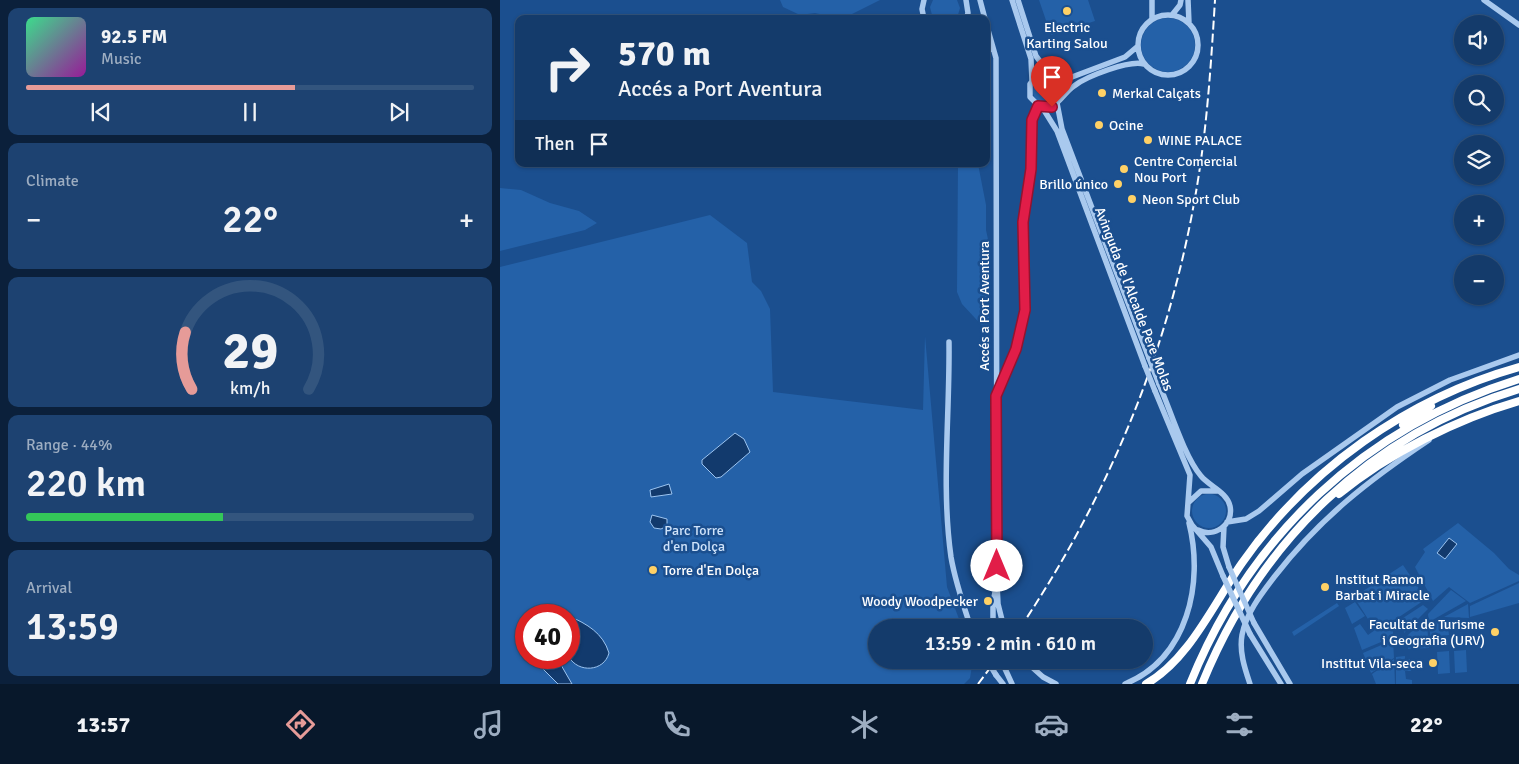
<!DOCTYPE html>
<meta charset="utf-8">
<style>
body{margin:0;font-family:Signika,sans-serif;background:#1d4271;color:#f1f3f6;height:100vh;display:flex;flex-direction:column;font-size:19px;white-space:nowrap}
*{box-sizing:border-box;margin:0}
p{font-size:16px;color:#9dadc1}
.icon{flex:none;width:28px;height:28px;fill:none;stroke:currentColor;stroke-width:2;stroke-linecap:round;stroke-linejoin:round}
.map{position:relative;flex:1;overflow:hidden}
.details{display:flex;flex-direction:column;gap:8px;padding:8px;background:#0b203b;width:500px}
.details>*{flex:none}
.guide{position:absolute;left:15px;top:15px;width:475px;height:152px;border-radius:10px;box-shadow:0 1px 4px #0004,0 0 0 1px #33557e;background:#143b6b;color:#f1f3f6;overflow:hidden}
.buttons{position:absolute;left:954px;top:15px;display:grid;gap:10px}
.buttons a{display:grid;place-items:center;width:50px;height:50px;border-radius:50%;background:#143b6b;box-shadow:0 1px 4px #0004,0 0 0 1px #33557e;font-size:25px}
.speed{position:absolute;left:15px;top:604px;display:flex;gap:10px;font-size:25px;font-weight:700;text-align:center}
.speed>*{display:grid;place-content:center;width:65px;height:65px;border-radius:50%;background:#143b6b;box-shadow:0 1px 4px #0004,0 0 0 1px #33557e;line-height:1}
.speed .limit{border:8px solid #d22;background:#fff;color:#111}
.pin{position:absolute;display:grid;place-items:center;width:42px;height:42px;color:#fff;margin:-51px -21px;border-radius:50% 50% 50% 0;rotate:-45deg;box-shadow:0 0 5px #0007}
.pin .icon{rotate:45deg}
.me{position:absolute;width:55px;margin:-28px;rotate:0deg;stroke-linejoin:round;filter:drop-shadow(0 0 4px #0008)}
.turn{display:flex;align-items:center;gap:18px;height:105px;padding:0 20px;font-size:22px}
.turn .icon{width:65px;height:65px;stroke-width:2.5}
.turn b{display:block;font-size:35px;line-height:42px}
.then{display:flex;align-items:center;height:48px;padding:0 20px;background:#0003;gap:10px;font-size:19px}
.big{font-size:38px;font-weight:600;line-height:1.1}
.details .card{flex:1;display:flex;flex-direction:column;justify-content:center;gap:8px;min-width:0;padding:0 18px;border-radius:10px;background:#1d4271}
.details .dial{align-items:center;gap:0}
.dial svg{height:130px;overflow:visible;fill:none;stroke:#33557e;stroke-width:7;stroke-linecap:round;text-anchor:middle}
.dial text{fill:#f1f3f6;stroke:none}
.song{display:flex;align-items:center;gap:15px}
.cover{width:60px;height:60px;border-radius:8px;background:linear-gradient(135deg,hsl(150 70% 55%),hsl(300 70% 35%))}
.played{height:5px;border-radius:2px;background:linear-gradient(90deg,#e69b98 60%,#33557e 60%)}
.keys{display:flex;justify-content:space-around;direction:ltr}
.heat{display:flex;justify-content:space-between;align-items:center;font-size:28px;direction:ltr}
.charge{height:8px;border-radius:4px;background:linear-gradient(90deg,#34c759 44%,#33557e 0)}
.trip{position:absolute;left:368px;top:619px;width:285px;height:50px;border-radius:25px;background:#143b6b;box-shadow:0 1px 4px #0004,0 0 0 1px #33557e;font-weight:600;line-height:50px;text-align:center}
.menu{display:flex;height:80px;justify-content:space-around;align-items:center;background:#08182b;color:#9dadc1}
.menu .icon{width:35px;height:35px}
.menu .selected{color:#e69b98}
.menu b{font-size:22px;color:#f1f3f6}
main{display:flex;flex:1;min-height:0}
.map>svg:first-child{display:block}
.green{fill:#2461a8;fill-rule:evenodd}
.water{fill:#123a6d;stroke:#9cc4f0}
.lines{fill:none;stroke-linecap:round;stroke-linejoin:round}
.minor{stroke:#a9c9ee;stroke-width:5.5}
.highway{stroke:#fff;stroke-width:8}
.rail{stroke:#fff;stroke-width:2;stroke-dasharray:9 4;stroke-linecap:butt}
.minor-bridge{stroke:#a9c9ee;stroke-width:5.5}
.route-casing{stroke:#92132f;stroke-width:12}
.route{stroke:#e11d48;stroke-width:9}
.poi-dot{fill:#ffd166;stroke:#1b4f8f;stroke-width:2}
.labels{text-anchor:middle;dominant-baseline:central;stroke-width:5;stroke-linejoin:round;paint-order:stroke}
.poi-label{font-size:14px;fill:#fff;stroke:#1b4f8f;text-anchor:start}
.street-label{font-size:14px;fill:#fff;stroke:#1b4f8f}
.park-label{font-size:14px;fill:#cfe3fa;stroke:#1b4f8f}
</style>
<main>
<section class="details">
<div class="card">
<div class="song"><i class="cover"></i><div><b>92.5 FM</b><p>Music</p></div></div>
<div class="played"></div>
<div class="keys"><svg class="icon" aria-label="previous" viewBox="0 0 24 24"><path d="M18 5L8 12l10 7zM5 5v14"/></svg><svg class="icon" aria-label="pause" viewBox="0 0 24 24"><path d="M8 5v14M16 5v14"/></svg><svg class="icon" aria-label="next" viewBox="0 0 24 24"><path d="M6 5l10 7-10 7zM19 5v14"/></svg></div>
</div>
<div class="card"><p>Climate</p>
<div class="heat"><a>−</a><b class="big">22°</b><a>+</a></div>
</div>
<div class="card dial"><svg viewBox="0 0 100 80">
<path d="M14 69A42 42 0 1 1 86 69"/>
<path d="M14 69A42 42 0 0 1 10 34" stroke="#e69b98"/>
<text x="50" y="56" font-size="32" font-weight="700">29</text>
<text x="50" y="72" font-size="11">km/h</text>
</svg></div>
<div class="card"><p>Range · 44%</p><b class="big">220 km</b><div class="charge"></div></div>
<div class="card"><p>Arrival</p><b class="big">13:59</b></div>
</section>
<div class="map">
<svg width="1019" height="684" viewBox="0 0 1019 684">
<rect width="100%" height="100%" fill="#1b4f8f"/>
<!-- green -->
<path class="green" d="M280,0H380L348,16L337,18L315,13L300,15L283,7Z
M433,0H457L460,8L457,18L433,19L430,7Z
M539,0H588L595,21L551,35Z
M641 45a27 27 0 1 1 54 0a27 27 0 1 1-54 0Z
M533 91a13 13 0 1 1 26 0a13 13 0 1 1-26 0Z
M458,164H478L486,205V230L489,244V330L487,331L462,304L457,292Z
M0,188L21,190L50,203L79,211L97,223L85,230L0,251Z
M210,215L247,243L252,282L261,291L270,309L273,392L423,410L425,336L447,587L462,627L376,628V660H473L470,678L464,684H0V267ZM26,615H69V658H26Z
M692 511a17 17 0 1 1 34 0a17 17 0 1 1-34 0Z
M958,523L994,553L1009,569L1019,575V581L970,603L949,587L933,601L915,567L925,552L923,549Z
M903,565L926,599L893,621V637L862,650L854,628L860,624L868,635L875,630L854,597Z
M1019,583V603L970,617V606Z
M951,590L966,601L929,622L928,614Z
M855,602L865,616L852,624L845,608Z
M837,603L839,606L794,636L792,632Z
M968,604L969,618L944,617Z
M923,605L928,609L904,633L903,618Z
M942,618L947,620L949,635L940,636V643H931L929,624Z
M927,624L929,648L908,649L907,636L912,631Z
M893,640L894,658L871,673L863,653Z
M966,650L967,672L955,673L954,651Z
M949,651L950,673L938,674L937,652Z
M905,656V659H910L911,671H905L906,679L912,680V684H896V657Z
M894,659L895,684H876L872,674Z"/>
<!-- water -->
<path class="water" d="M235,433L244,439L250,452L221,477L216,478L202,464V460Z
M169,484L172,494L151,497L150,490Z
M152,515L167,519V526L161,529L154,528L150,522Z
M949,538L957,544L945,559L937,553Z
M69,616C87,624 103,633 109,653C104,672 78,673 69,657Z
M32,658H57L72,684H58Z"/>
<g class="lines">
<!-- minor -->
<path class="minor" d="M424,0L422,9L424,19
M480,0L485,19
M512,0L531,59L532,81
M518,0L536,56L550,75
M652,0V19
M688,0L689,23
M984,0L1019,25
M638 45a30 30 0 1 1 60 0a30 30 0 1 1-60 0Z
M672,15L680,5L681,0
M466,19L468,13L466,0
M486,23L496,58L497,584L498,604L504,628
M486,42L493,50
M638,46L625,57L572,77C556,82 542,66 530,84V97L540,107C557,111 562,94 574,86C587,76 629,60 644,64
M557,78L562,87V96
M557,103L562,129L649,358
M542,107L557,131L645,366
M449,342C450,413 441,486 451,557C455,581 463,604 471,628
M659,384C670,409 684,456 701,476C709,486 727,492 730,506C734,525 714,538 698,530
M498,389L515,349L525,310L523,222L531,169L532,120L539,106
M655,391L690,475L687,516L692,525L711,547L723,576
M689,502L701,491H717
M727,522L746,519L759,511L802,474L897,407L950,380L1019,355
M724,526L723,547L729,567
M754,623L790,684
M493,628V603L495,592
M750,634L781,684
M501,660L512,684
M524,660L543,677L556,684
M496,675L503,684
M625,684C688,658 704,583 689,523
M750,684C745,669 739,652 742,635C746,613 762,593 775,576C820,518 869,480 929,440"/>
<!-- highway -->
<path class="highway" d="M903,425L931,406
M839,494C889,453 957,419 1019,401
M646,684C689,660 714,603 742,563C808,469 908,398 1019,367
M690,684C750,535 865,427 1019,379
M702,684C760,541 870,434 1019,389"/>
<!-- rail -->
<path class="rail" d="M520,628C609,495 669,350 696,192C707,129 711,64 715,0
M478,684L496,660"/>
<!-- minor-bridge -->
<path class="minor-bridge" d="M649,358L659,384
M645,366L655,391
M729,567L754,623
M723,576L750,634
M487,660L496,675"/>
</g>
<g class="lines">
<defs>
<path id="route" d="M497,566L496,396L516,349L525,310L523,222L531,169L532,120L538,106L552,107"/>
</defs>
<!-- route casing -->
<use href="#route" class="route-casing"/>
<!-- route -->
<use href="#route" class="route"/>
</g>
<!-- markers -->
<g class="poi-dot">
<circle cx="567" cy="11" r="5"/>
<circle cx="602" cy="93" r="5"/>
<circle cx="599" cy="125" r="5"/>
<circle cx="648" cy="140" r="5"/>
<circle cx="624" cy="169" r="5"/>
<circle cx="618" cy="184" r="5"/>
<circle cx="632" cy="199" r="5"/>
<circle cx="153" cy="570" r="5"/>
<circle cx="825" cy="587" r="5"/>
<circle cx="488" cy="601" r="5"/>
<circle cx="995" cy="632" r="5"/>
<circle cx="933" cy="663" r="5"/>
</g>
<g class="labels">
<!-- poi labels -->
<g class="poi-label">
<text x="567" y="27" text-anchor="middle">Electric<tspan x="567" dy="16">Karting Salou</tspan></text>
<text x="612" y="93">Merkal Calçats</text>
<text x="609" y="125">Ocine</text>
<text x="658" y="140">WINE PALACE</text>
<text x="634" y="161">Centre Comercial<tspan x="634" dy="16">Nou Port</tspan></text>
<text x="608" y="184" text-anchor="end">Brillo único</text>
<text x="642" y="199">Neon Sport Club</text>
<text x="163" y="570">Torre d'En Dolça</text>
<text x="835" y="579">Institut Ramon<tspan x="835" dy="16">Barbat i Miracle</tspan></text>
<text x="478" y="601" text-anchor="end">Woody Woodpecker</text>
<text x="985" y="624" text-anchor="end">Facultat de Turisme<tspan x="985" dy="16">i Geografia (URV)</tspan></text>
<text x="923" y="663" text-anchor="end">Institut Vila-seca</text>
</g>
<!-- street labels -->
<g class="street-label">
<text transform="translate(634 299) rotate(69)">Avinguda de l'Alcalde Pere Molas</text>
<text transform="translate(484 306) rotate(-90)">Accés a Port Aventura</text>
</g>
<!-- park labels -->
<g class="park-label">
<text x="194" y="530">Parc Torre<tspan x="194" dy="16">d'en Dolça</tspan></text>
</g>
</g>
</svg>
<div class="buttons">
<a><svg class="icon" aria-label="sound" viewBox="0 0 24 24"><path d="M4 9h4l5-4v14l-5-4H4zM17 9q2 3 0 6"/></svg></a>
<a><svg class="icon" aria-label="search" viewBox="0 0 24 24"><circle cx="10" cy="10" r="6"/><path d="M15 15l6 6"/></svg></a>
<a><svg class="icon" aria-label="layers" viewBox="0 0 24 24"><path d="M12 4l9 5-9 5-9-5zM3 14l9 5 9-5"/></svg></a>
<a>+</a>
<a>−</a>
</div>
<div class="speed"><div class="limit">40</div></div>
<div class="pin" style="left:552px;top:107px;background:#d93025"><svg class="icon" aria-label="arrive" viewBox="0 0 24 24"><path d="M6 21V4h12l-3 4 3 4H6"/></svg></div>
<svg class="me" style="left:497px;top:566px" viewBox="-20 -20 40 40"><circle r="19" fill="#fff"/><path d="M0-13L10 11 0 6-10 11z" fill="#e11d48"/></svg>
<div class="trip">13:59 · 2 min · 610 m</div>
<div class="guide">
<div class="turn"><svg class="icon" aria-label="right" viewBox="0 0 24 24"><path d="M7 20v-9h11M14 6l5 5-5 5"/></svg><div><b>570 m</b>Accés a Port Aventura</div></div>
<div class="then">Then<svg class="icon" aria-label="arrive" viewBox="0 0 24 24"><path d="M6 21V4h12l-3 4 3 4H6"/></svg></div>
</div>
</div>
</main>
<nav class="menu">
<b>13:57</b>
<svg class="icon selected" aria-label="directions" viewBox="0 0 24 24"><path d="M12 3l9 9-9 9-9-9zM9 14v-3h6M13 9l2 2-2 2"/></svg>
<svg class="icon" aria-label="music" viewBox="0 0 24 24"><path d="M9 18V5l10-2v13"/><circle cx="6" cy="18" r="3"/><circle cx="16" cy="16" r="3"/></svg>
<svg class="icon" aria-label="phone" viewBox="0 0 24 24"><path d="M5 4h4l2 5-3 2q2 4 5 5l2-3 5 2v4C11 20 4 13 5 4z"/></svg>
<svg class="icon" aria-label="climate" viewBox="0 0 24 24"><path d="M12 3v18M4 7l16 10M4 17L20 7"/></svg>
<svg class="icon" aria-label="car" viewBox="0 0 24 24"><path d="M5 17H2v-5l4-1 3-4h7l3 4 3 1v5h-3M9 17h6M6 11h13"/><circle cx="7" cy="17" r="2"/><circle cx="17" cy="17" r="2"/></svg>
<svg class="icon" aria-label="filters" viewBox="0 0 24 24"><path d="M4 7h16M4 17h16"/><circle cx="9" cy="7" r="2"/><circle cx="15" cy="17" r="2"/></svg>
<b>22°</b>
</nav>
